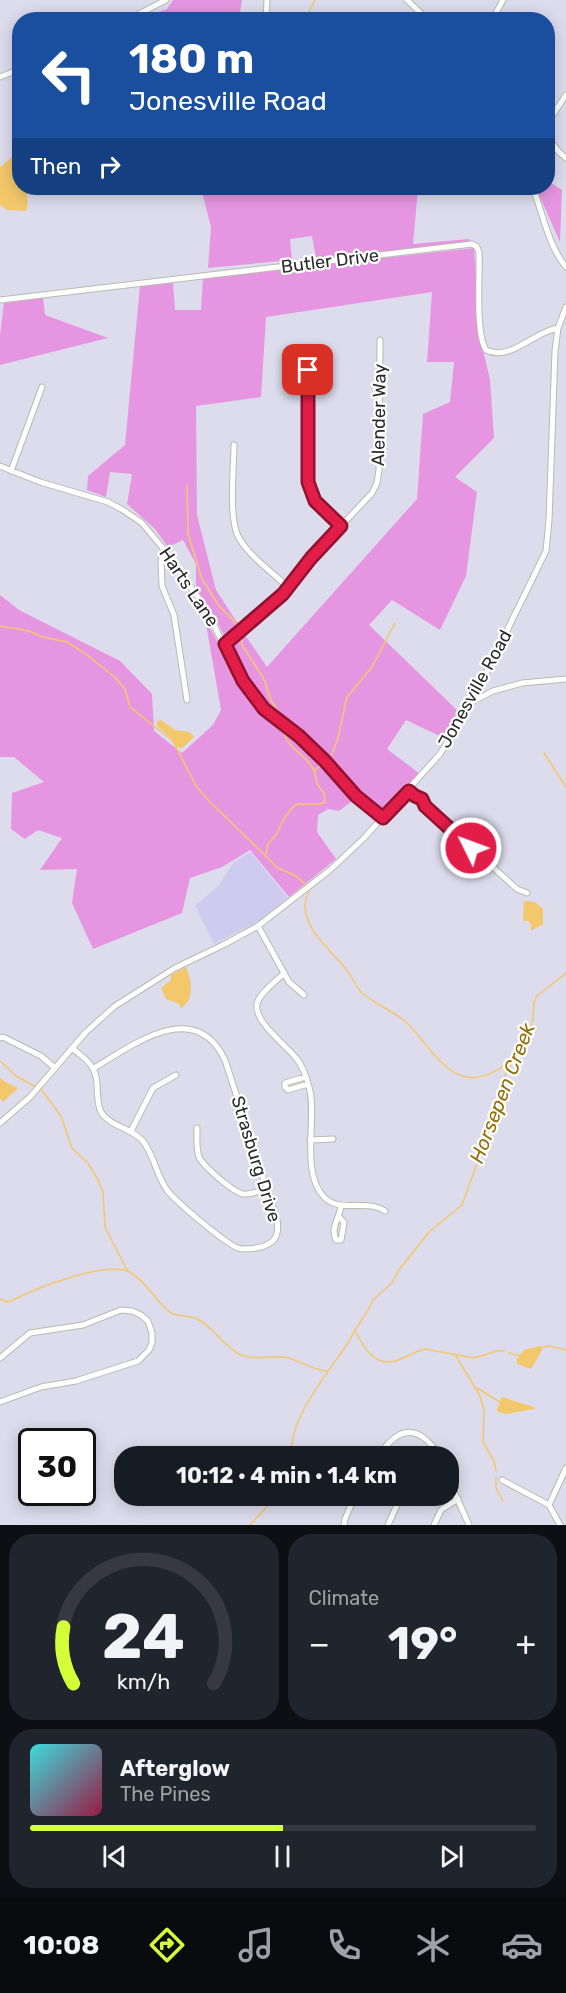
<!DOCTYPE html>
<meta charset="utf-8">
<style>
body{margin:0;font-family:Rubik,sans-serif;background:#20242c;color:#f1f3f6;height:100vh;display:flex;flex-direction:column;font-size:22px;white-space:nowrap}
*{box-sizing:border-box;margin:0}
p{font-size:20px;color:#9ea1a6}
.icon{flex:none;width:33px;height:33px;fill:none;stroke:currentColor;stroke-width:2;stroke-linecap:round;stroke-linejoin:round}
.map{position:relative;height:1525px;overflow:hidden}
.details{display:flex;flex-direction:column;gap:9px;padding:9px;background:#0d0f14;flex:1}
.details>*{flex:none}
.guide{position:absolute;left:12px;top:12px;width:543px;height:183px;border-radius:24px;box-shadow:0 3px 15px #0003;background:#1a4fa0;color:#fff;overflow:hidden}
.speed{position:absolute;left:18px;top:1428px;display:flex;gap:12px;font-size:30px;font-weight:700;text-align:center}
.speed>*{display:grid;place-content:center;width:78px;height:78px;border-radius:50%;background:#171b24;box-shadow:0 3px 15px #0003;line-height:1}
.speed .limit{border:3px solid #111;border-radius:9px;background:#fff;color:#111}
.pin{position:absolute;display:grid;place-items:center;width:51px;height:51px;color:#fff;margin:-26px;border-radius:12px;box-shadow:0 3px 9px #0006}
.me{position:absolute;width:66px;margin:-33px;rotate:312deg;stroke-linejoin:round;filter:drop-shadow(0 0 4px #0008)}
.turn{display:flex;align-items:center;gap:21px;height:126px;padding:0 18px;font-size:27px}
.turn .icon{width:78px;height:78px;stroke-width:2.5}
.turn b{display:block;font-size:42px;line-height:51px}
.then{display:flex;align-items:center;height:57px;padding:0 18px;background:#0003;gap:12px;font-size:22px}
.big{font-size:45px;font-weight:700;line-height:1.1}
.details .widget{flex:1;display:flex;flex-direction:column;justify-content:center;gap:9px;min-width:0;padding:0 21px;border-radius:24px;background:#20242c}
.details .dial{align-items:center;gap:0}
.dial svg{height:156px;overflow:visible;fill:none;stroke:#363941;stroke-width:7;stroke-linecap:round;text-anchor:middle}
.dial text{fill:#f1f3f6;stroke:none}
.song{display:flex;align-items:center;gap:18px}
.cover{width:72px;height:72px;border-radius:9px;background:linear-gradient(135deg,hsl(180 70% 55%),hsl(340 70% 35%))}
.played{height:6px;border-radius:3px;background:linear-gradient(90deg,#d2ff37 50%,#363941 50%)}
.keys{display:flex;justify-content:space-around;direction:ltr}
.heat{display:flex;justify-content:space-between;align-items:center;font-size:33px;direction:ltr}
.details .tiles{flex:1;display:grid;gap:9px;grid-template-columns:1fr 1fr}
.widget:last-child{grid-column:span 2}
.trip{position:absolute;left:114px;top:1446px;width:345px;height:60px;border-radius:24px;background:#171b24;box-shadow:0 3px 15px #0003;font-weight:700;line-height:60px;text-align:center}
.tabs{display:flex;height:96px;justify-content:space-around;align-items:center;background:#090b0e;color:#9ea1a6}
.tabs .icon{width:42px;height:42px}
.tabs .on{color:#d2ff37}
.tabs b{font-size:27px;color:#f1f3f6}
.map>svg:first-child{display:block}
.education{fill:#cecbef}
.green{fill:#e696e0}
.water{fill:#f3c86b}
.lines{fill:none;stroke-linecap:round;stroke-linejoin:round}
.stream{stroke:#f3c86b;stroke-width:1.5}
.minor-casing{stroke:#b8bbac;stroke-width:7}
.minor{stroke:#fff;stroke-width:5}
.route-casing{stroke:#92132f;stroke-width:15}
.route{stroke:#e11d48;stroke-width:10}
.labels{text-anchor:middle;dominant-baseline:central;stroke-width:4.5;stroke-linejoin:round;paint-order:stroke}
.street-label{font-size:18px;fill:#2b2b2b;stroke:#fff}
.water-label{font-size:20px;font-style:italic;fill:#937109;stroke:#fff}
</style>
<div class="map">
<svg width="566" height="1525" viewBox="0 0 566 1525">
<rect width="100%" height="100%" fill="#dcdced"/>
<!-- education -->
<path class="education" d="M250,852L288,898L261,920L214,944L195,906L219,885L233,863Z"/>
<!-- green -->
<path class="green" d="M173,0H242L239,19H139L167,9Z
M548,181L562,190L560,242L536,188H548Z
M201,188H418L413,244L469,239L470,243L316,258L312,236L290,239L292,260L208,268L211,227Z
M474,248L480,337L490,380L494,438L455,477L477,492L466,576L440,630L392,600L369,625L461,714L446,739L406,720L387,749L420,774L382,814L310,742L263,704L236,664L228,646L243,632L267,667L417,499L423,414L450,402L454,362H427L432,292L266,317L261,397L196,406L197,515L216,590L240,627L226,640L216,619L196,588V564L183,540L168,547L155,529L127,504L132,474L110,472L106,497L87,490L88,476L125,445L140,286L173,283L175,310H201L203,278Z
M43,298L45,315L108,338L0,365V335L4,303Z
M0,595L19,610L120,661L152,694L154,731L182,753L213,725L221,710L205,618L235,676L267,718L312,753L355,799L339,811L328,809L318,815L317,832L336,859L289,897L250,850L222,867L190,878L182,913L93,949L72,903L77,869L40,870L62,838L38,830L25,839L11,829L12,793L44,782L14,757H0Z"/>
<!-- water -->
<path class="water" d="M13,156L16,157L19,164L20,188H26L28,203L26,211L7,210L0,205V167Z
M161,720L175,730L189,732L194,736L193,738L182,748L176,747L170,737L157,726V721Z
M524,901L535,902L543,909V924L531,931V924L528,921H523Z
M186,967C192,980 195,1000 181,1008L179,1004L166,999L161,988L171,980V975Z
M0,1077L5,1082L18,1088L3,1102L0,1098Z
M540,1346L543,1347L542,1350L531,1369L517,1364V1359L524,1350Z
M502,1397L534,1407L535,1409L506,1414L498,1412L497,1409Z"/>
<g class="lines">
<!-- stream -->
<path class="stream" d="M305,20L315,0
M187,485L188,534L202,579L219,606L232,619L239,629
M0,626L29,631L43,637L67,642L83,652L115,677L125,689L130,707L173,741L196,786L210,802L278,868L296,876L304,883L309,892C293,921 330,949 346,969C352,976 355,985 361,992C375,1005 393,1010 407,1023C426,1041 440,1071 466,1077C484,1081 498,1069 513,1061
M241,634L242,645L264,679L271,700L284,721
M544,753L566,787
M327,759L332,754L338,738L347,697L372,667L395,623
M315,770L323,763
M266,854L268,844L276,835L285,817L294,806L298,804H320L325,802L324,793C312,780 319,778 312,767C304,753 284,747 284,728
M0,1061L16,1076L36,1087
M41,1089L61,1116L72,1148L88,1163L98,1180L103,1192L105,1227L127,1270
M0,1299L7,1302L11,1301C36,1288 95,1265 124,1270C142,1274 156,1303 171,1313C179,1317 189,1315 197,1319C214,1327 223,1346 239,1354C255,1362 273,1354 289,1358C303,1362 312,1370 327,1371
M355,1330C363,1348 376,1369 398,1360C408,1357 415,1351 425,1349L474,1358L497,1351H505
M543,1347L549,1346L566,1350
M509,1353L520,1356
M456,1356L479,1394L484,1409L483,1442L494,1461L496,1471
M477,1388L500,1402
M293,1456C284,1423 332,1368 350,1340C354,1328 371,1310 372,1301L392,1283L399,1270L429,1232L462,1205L484,1145L504,1077L528,1035L533,1019L534,1002L537,996L566,973
M496,1477V1488L503,1501
M250,1525L277,1496"/>
<defs>
<path id="minor" d="M407,0L428,20
M127,20L166,0
M266,20L267,0
M492,20L503,0
M0,77L20,69
M548,122L566,95
M548,138L559,152L566,158
M533,188C543,214 548,245 566,267
M0,300L472,244L477,247L479,253C480,275 475,333 486,350C510,362 535,331 558,328
M308,348V482L315,501L341,526
M234,445C234,468 228,519 239,538C250,557 272,572 288,587
M0,466L40,482L108,502L123,510L142,523L162,547L205,607L234,666L259,701L269,713L299,736L317,753L356,796L383,818
M11,471L42,387
M166,551L161,560L162,586L174,615L187,700
M225,644L283,594L311,558L372,493L377,483L379,470L380,340
M472,702L493,691L522,683L566,679
M409,791L420,804L425,806L517,889L527,893
M258,926L289,982L304,995
M284,973C277,980 258,995 257,1004C254,1022 285,1044 296,1058C302,1065 307,1078 309,1087C318,1116 299,1173 325,1198C341,1213 368,1199 385,1211
M0,1038L3,1037L41,1056L55,1068
M72,1048C79,1054 87,1059 92,1067C101,1080 94,1098 101,1112C109,1126 131,1128 142,1140C154,1154 156,1175 167,1190C175,1201 226,1244 238,1248C243,1250 250,1249 256,1248C273,1245 280,1238 277,1220L225,1060C195,997 133,1045 94,1068
M305,1077L285,1083V1087L288,1090L308,1084
M0,1123L30,1097L86,1032L115,1006L175,968L225,944L258,926L330,870L364,838L440,754L472,702L546,551L549,520L555,351L558,328L566,307
M197,1128C197,1138 196,1148 199,1157C203,1166 233,1192 243,1194C250,1195 259,1191 266,1189
M131,1131L153,1088L176,1075
M310,1140L333,1139
M340,1218L344,1222L341,1240H336C330,1226 340,1219 341,1205
M0,1358L30,1333L83,1325L121,1310L132,1311L141,1315L148,1321L152,1333V1343L149,1350L138,1361L76,1381L41,1387L0,1402
M378,1456C389,1441 404,1423 424,1438C431,1443 435,1449 439,1456
M448,1478L469,1525
M502,1480L549,1505L560,1525
M549,1505L566,1468
M344,1525L345,1519L355,1496
M388,1525L401,1496
M434,1525L441,1510L458,1499"/>
</defs>
<!-- minor casing -->
<use href="#minor" class="minor-casing"/>
<!-- minor -->
<use href="#minor" class="minor"/>
</g>
<g class="lines">
<defs>
<path id="route" d="M308,370V482L315,501L341,526L311,558L283,594L225,644L243,681L264,709L299,736L325,761L356,796L383,818L409,791L415,796L422,799L425,806L471,848"/>
</defs>
<!-- route casing -->
<use href="#route" class="route-casing"/>
<!-- route -->
<use href="#route" class="route"/>
</g>
<g class="labels">
<!-- street labels -->
<g class="street-label">
<text transform="translate(330 261) rotate(-7)">Butler Drive</text>
<text transform="translate(379 415) rotate(-89)">Alender Way</text>
<text transform="translate(189 587) rotate(56)">Harts Lane</text>
<text transform="translate(475 689) rotate(-61)">Jonesville Road</text>
<text transform="translate(256 1159) rotate(73)">Strasburg Drive</text>
</g>
<!-- water labels -->
<g class="water-label">
<text transform="translate(502 1093) rotate(-69)">Horsepen Creek</text>
</g>
</g>
</svg>
<div class="speed"><div class="limit">30</div></div>
<div class="pin" style="left:308px;top:370px;background:#d93025"><svg class="icon" aria-label="arrive" viewBox="0 0 24 24"><path d="M6 21V4h12l-3 4 3 4H6"/></svg></div>
<svg class="me" style="left:471px;top:848px" viewBox="-20 -20 40 40"><circle r="17" fill="#e11d48" stroke="#fff" stroke-width="3"/><path d="M0-11L8 9 0 5-8 9z" fill="#fff"/></svg>
<div class="trip">10:12 · 4 min · 1.4 km</div>
<div class="guide">
<div class="turn"><svg class="icon" aria-label="left" viewBox="0 0 24 24"><path d="M17 20v-9H6M10 6l-5 5 5 5"/></svg><div><b>180 m</b>Jonesville Road</div></div>
<div class="then">Then<svg class="icon" aria-label="right" viewBox="0 0 24 24"><path d="M7 20v-9h11M14 6l5 5-5 5"/></svg></div>
</div>
</div>
<section class="details">
<div class="tiles">
<div class="widget dial"><svg viewBox="0 0 100 80">
<path d="M14 69A42 42 0 1 1 86 69"/>
<path d="M14 69A42 42 0 0 1 9 40" stroke="#d2ff37"/>
<text x="50" y="56" font-size="32" font-weight="700">24</text>
<text x="50" y="72" font-size="11">km/h</text>
</svg></div>
<div class="widget"><p>Climate</p>
<div class="heat"><a>−</a><b class="big">19°</b><a>+</a></div>
</div>
<div class="widget">
<div class="song"><i class="cover"></i><div><b>Afterglow</b><p>The Pines</p></div></div>
<div class="played"></div>
<div class="keys"><svg class="icon" aria-label="previous" viewBox="0 0 24 24"><path d="M18 5L8 12l10 7zM5 5v14"/></svg><svg class="icon" aria-label="pause" viewBox="0 0 24 24"><path d="M8 5v14M16 5v14"/></svg><svg class="icon" aria-label="next" viewBox="0 0 24 24"><path d="M6 5l10 7-10 7zM19 5v14"/></svg></div>
</div>
</div>
</section>
<nav class="tabs">
<b>10:08</b>
<svg class="icon on" aria-label="directions" viewBox="0 0 24 24"><path d="M12 3l9 9-9 9-9-9zM9 14v-3h6M13 9l2 2-2 2"/></svg>
<svg class="icon" aria-label="music" viewBox="0 0 24 24"><path d="M9 18V5l10-2v13"/><circle cx="6" cy="18" r="3"/><circle cx="16" cy="16" r="3"/></svg>
<svg class="icon" aria-label="phone" viewBox="0 0 24 24"><path d="M5 4h4l2 5-3 2q2 4 5 5l2-3 5 2v4C11 20 4 13 5 4z"/></svg>
<svg class="icon" aria-label="climate" viewBox="0 0 24 24"><path d="M12 3v18M4 7l16 10M4 17L20 7"/></svg>
<svg class="icon" aria-label="car" viewBox="0 0 24 24"><path d="M5 17H2v-5l4-1 3-4h7l3 4 3 1v5h-3M9 17h6M6 11h13"/><circle cx="7" cy="17" r="2"/><circle cx="17" cy="17" r="2"/></svg>
</nav>
